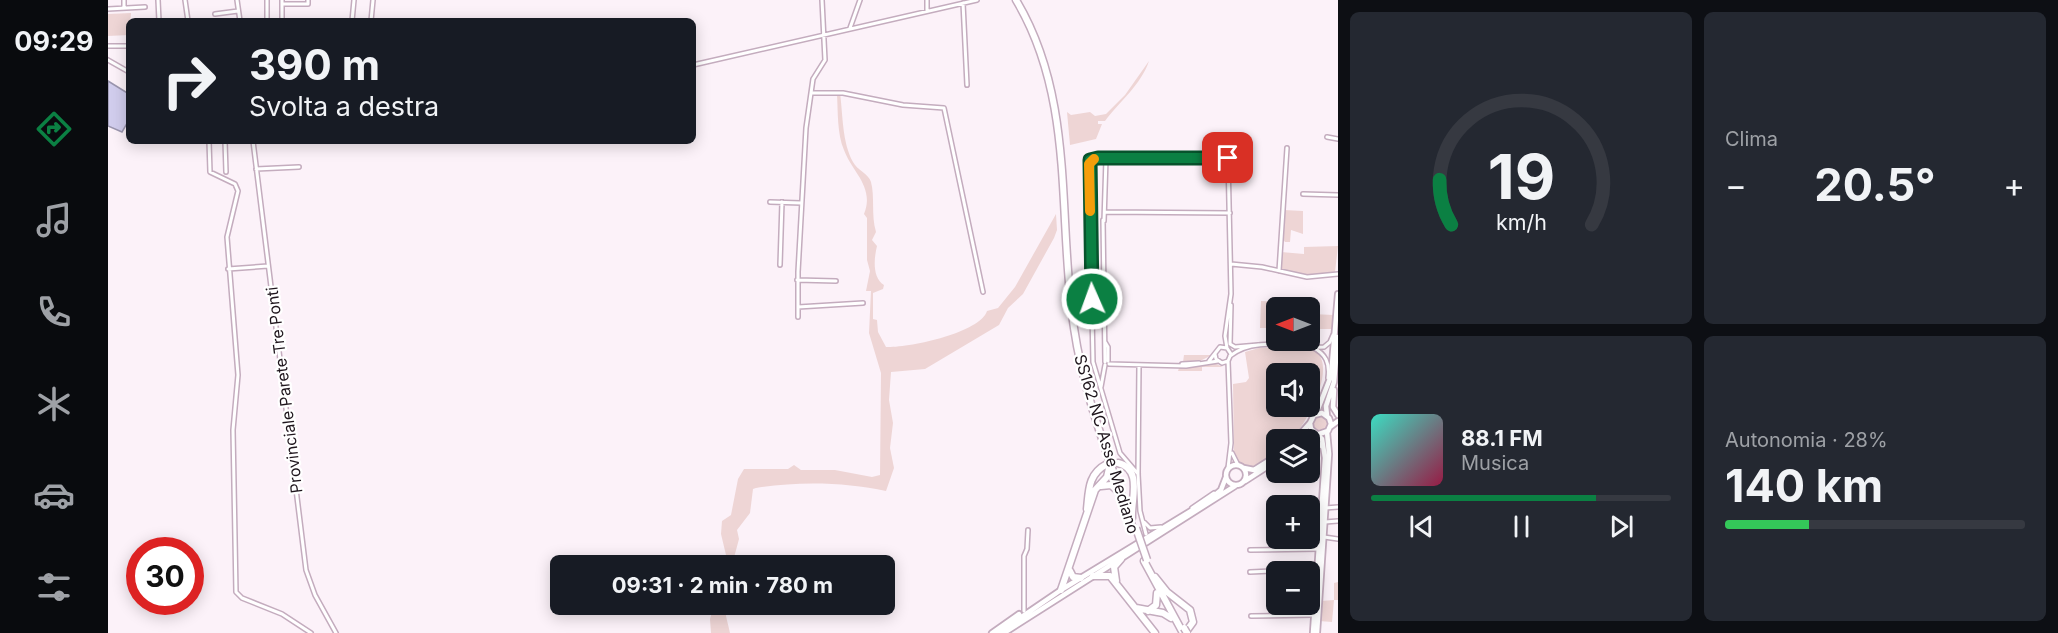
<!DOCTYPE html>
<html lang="it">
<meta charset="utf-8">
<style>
body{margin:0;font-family:Inter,sans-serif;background:#242831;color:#f1f3f6;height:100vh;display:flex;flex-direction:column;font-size:22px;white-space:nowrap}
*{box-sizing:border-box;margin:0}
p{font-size:20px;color:#9ea1a6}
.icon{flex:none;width:33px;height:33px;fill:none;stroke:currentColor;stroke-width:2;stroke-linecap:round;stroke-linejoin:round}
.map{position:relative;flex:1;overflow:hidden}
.panel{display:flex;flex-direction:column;gap:12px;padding:12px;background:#0d0f14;width:720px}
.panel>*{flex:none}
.guide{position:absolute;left:18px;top:18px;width:570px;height:126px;border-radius:9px;box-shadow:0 3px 15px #0003;background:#171b24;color:#f1f3f6;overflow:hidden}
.needle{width:39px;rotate:270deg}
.tools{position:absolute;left:1158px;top:297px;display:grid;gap:12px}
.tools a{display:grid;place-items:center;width:54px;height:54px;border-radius:9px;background:#171b24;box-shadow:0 3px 15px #0003;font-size:30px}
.speed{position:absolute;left:18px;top:537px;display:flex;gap:12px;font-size:30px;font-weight:700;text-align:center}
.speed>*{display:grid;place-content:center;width:78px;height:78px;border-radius:50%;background:#171b24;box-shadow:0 3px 15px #0003;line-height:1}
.speed .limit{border:9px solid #d22;background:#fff;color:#111}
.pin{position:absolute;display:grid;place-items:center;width:51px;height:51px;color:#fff;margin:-26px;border-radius:12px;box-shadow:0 3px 9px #0006}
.me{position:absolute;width:66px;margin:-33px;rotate:358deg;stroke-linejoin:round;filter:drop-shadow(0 0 4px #0008)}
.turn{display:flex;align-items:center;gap:21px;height:126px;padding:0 24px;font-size:27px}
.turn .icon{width:78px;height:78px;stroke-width:2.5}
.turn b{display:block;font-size:42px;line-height:51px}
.big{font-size:45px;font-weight:700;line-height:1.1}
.panel .card{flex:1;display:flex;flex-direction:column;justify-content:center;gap:9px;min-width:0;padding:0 21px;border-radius:9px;background:#242831}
.panel .dial{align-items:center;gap:0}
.dial svg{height:156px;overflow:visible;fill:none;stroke:#363941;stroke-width:7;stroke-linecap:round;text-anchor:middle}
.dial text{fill:#f1f3f6;stroke:none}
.song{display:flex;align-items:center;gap:18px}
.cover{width:72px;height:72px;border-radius:9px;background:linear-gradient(135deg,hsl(170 70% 55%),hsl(340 70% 35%))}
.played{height:6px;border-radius:3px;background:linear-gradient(90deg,#0b8043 75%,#363941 75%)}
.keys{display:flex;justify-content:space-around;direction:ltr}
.heat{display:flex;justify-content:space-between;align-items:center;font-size:33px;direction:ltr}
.charge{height:9px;border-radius:4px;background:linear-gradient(90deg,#34c759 28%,#363941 0)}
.panel .tiles{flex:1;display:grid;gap:12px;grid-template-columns:repeat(2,1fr)}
.trip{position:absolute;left:442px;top:555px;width:345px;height:60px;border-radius:9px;background:#171b24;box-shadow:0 3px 15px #0003;font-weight:700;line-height:60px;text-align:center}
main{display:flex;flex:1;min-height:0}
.menu{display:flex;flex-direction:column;width:108px;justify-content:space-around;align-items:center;background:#090b0e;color:#9ea1a6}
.menu .icon{width:42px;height:42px}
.menu .on{color:#0b8043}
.menu b{font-size:27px;color:#f1f3f6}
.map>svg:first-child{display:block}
.green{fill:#eed5d5;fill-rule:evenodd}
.water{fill:#d1cded;stroke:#9b96ae;stroke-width:1.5}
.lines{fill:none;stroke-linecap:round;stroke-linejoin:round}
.minor-casing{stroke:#c4acbe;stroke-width:6}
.major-casing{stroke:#c4acbe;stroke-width:8}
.highway-casing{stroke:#c4acbe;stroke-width:9}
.minor{stroke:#fff;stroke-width:3}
.major{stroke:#fff;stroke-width:4.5}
.highway{stroke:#fff;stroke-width:6}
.highway-bridge-casing{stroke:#c4acbe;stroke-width:9;stroke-linecap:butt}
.highway-bridge{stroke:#fff;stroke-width:6}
.route-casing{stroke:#07532c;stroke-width:15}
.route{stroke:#0b8043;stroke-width:10}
.slow{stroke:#f59e0b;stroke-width:10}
.labels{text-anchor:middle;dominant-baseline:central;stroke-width:4.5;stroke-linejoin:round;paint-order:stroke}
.street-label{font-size:16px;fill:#1e151c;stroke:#fff}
</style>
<main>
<nav class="menu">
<b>09:29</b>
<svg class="icon on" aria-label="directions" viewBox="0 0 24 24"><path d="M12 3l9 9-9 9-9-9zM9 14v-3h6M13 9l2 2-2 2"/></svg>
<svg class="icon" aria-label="music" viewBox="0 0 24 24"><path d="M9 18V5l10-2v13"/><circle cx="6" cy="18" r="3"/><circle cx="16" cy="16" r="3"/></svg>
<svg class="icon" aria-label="phone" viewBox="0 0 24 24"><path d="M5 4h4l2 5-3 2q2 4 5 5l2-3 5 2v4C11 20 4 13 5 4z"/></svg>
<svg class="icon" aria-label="climate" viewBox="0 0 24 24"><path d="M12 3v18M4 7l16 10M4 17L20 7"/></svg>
<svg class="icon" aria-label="car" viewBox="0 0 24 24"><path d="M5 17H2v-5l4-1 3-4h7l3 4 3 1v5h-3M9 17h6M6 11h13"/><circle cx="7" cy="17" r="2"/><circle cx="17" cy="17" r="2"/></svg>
<svg class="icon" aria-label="filters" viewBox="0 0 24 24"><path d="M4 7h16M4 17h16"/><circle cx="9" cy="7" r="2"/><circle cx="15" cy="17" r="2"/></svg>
</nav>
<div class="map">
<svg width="1230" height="633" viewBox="0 0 1230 633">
<rect width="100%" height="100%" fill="#fcf2f9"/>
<!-- green -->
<path class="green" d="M23,13L21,35L0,36V14Z
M1041,61C1033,85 1011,102 997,121H990V124H994L988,139L962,145L959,112L963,115L982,112L987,116L998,114L1017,95Z
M732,93C735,115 734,142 745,162C749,170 761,174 763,182C767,197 763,215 768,232L764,240L769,246C766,258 764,278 776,285L775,289L765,293V319L769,320L770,332L778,347C800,348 872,333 879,311L890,308L907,287L948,214L949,230L946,238L915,294L900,308L891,325L817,369L783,372L781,400L785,423L782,448L786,468L778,491C738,482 689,481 648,488L645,489L642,513L629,530L631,539L624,565H611V561L618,555L613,534L614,521L623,515L630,479L636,469H680L686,465L693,470H727L764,477L772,475L773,373L761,333L763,291H758L762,271L759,260V218L756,214C767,187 744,172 736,150C729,134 730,111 729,94Z
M1176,210L1195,211V234L1183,230L1182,242H1177L1174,238Z
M1230,246L1227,272L1197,276L1172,269L1173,252L1196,254V247Z
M1153,301L1205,303L1204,314L1225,315L1224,329H1202V308H1168V328H1152Z
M1151,348C1167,348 1192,344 1207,351C1230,366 1198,424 1184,439L1168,440V453L1143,468L1129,461L1126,456L1125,384L1138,382L1141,378L1137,352ZM1168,374H1202V406H1168Z
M1076,355H1104L1092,361L1075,362Z
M1106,363L1115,367H1094V371H1070L1071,368Z
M1204 423a8 8 0 1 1 16 0a8 8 0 1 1-16 0Z
M1230,582V600H1226L1224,622L1211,621L1213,601L1226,600V583Z
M606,605H619L618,616L622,633H603L602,619Z"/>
<!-- water -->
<path class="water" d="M0,81L21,94V120L14,132L0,126Z"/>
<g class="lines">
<defs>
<path id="minor" d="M16,0V8
M50,0L51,21
M77,0L80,21
M129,0L132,21
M159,0V21
M174,0V21
M819,0V11
M855,3L859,85
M174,4H200V0
M0,9L37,7
M107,14L130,11
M244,21L246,0
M263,21L265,0
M742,28L752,0
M0,46H21
M0,60L21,72
M585,65L869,0
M703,93H735L795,105L836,108L875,292
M1219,137L1230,139
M101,141L102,172L127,184L130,191L119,237L130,375L125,430L128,592L134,598L174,614L203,633
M117,141L118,172
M145,141L198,570L207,595L228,633
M997,160L990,158L981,164L985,362L1012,453L1030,474
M148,169L191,167
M1195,194L1230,195
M662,202L693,203
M997,212L1122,213
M995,220L997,362
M996,221L998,159L1120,158L1123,294L1117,336L1119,348
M1123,264L1154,267L1199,277L1230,274
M672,265L674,202
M120,269L160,266
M1171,271L1179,148
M689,280L728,281
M1123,305L1122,344L1127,347L1150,345
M690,307L755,303
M690,317V272L698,128L705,79L717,60L714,0
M997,342L1000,347V361
M1204,347C1218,354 1222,363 1220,378
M1122,356C1147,335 1187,349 1216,347L1222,342L1225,335
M1101,361L1112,347L1119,348L1123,354L1120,361L1114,363L1108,359L1107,354
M1001,364L1078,366L1110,361
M1074,364L1091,363
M1031,365L1030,474L1032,511L1038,534
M993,387L997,365
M1124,453L1130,465
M1120,468L1123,443L1120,361
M1084,508L1106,493
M1217,508L1230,507
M1036,522L1042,528L1053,527
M1217,522L1230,521
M1216,537L1230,539
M1142,550L1211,549
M1142,572L1209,569
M916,611V556L919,549L920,530
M1143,616L1206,615"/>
<path id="major" d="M1226,390L1225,407L1230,415
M1208,414L1223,376L1230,294
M1219,416L1218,406L1226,382L1230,337
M1222,427L1230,421
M1187,440L1202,423
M1193,440L1199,433H1208
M1202,442H1208L1215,447
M1118 475a10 10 0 1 1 20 0a10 10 0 1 1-20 0Z
M1136,468L1146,470L1168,456
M1137,481L1168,461
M884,633L911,614
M890,633L953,590L1101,500L1113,490L1118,477
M896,633L1127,486
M1205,633L1217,458L1214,439L1203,429L1202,423L1206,415L1214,413L1221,418L1223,424L1220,431L1211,434
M1209,633L1221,454L1219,432"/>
<path id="highway" d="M908,0C968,100 949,217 966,328C976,397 1003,463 1025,529
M1010,463C1035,469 1023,499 1024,518
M993,486L1003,485L1012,493
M979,509C981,490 980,474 999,464
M1036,561L1075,633
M962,571L965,577L973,578
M985,576H1002L1047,633
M1047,577L1059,592L1082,610L1085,622L1077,633
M1008,581L1006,567L1013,559
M953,590L987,490L999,477L1002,464
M1028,608L1055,613L1063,618
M1040,611L1048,605L1049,593"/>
</defs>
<!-- minor casing -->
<use href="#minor" class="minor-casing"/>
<!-- major casing -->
<use href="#major" class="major-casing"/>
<!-- highway casing -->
<use href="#highway" class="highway-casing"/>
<!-- minor -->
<use href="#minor" class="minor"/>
<!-- major -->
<use href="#major" class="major"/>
<!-- highway -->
<use href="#highway" class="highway"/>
<defs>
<path id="highway-bridge" d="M1028,528L1039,560
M1076,628L1079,633"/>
</defs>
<!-- highway-bridge casing -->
<use href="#highway-bridge" class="highway-bridge-casing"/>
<!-- highway-bridge -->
<use href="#highway-bridge" class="highway-bridge"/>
</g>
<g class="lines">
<defs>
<path id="route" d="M984,299L982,160L990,158H1120"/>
</defs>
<!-- route casing -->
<use href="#route" class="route-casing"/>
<!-- route -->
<use href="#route" class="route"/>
<!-- slow -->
<path class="slow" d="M982,211L981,164L986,159"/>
</g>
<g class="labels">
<!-- street labels -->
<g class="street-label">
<text transform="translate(176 390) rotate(-97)">Provinciale Parete Tre Ponti</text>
<text transform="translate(999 444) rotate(73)">SS162 NC Asse Mediano</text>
</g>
</g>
</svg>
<div class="tools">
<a><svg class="needle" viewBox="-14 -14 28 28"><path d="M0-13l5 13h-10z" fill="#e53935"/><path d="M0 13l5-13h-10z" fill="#9ea1a6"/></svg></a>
<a><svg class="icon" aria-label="sound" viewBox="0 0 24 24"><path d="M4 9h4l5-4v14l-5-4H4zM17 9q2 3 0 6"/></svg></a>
<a><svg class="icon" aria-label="layers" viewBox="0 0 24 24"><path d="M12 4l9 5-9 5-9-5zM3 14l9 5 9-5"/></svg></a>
<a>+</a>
<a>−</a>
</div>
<div class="speed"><div class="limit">30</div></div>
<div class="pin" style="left:1120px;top:158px;background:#d93025"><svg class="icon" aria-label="arrive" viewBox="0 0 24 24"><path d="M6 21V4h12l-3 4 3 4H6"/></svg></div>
<svg class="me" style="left:984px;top:299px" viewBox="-20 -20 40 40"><circle r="17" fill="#0b8043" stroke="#fff" stroke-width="3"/><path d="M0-11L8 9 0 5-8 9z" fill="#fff"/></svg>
<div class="trip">09:31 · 2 min · 780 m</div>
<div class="guide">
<div class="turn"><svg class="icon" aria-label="right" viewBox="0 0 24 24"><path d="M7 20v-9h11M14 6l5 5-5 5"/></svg><div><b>390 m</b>Svolta a destra</div></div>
</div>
</div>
<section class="panel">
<div class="tiles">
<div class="card dial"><svg viewBox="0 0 100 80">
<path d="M14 69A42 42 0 1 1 86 69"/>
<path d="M14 69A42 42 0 0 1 8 46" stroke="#0b8043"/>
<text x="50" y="56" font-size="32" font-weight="700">19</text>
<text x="50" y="72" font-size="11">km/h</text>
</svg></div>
<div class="card"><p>Clima</p>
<div class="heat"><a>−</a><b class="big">20.5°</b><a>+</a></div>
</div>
<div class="card">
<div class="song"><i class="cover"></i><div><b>88.1 FM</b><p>Musica</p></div></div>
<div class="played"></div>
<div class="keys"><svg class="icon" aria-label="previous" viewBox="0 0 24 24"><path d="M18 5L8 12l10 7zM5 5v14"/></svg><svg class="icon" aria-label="pause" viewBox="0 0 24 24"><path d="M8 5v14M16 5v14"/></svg><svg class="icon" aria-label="next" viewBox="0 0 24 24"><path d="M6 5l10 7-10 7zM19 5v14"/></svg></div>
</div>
<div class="card"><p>Autonomia · 28%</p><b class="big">140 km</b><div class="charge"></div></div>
</div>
</section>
</main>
